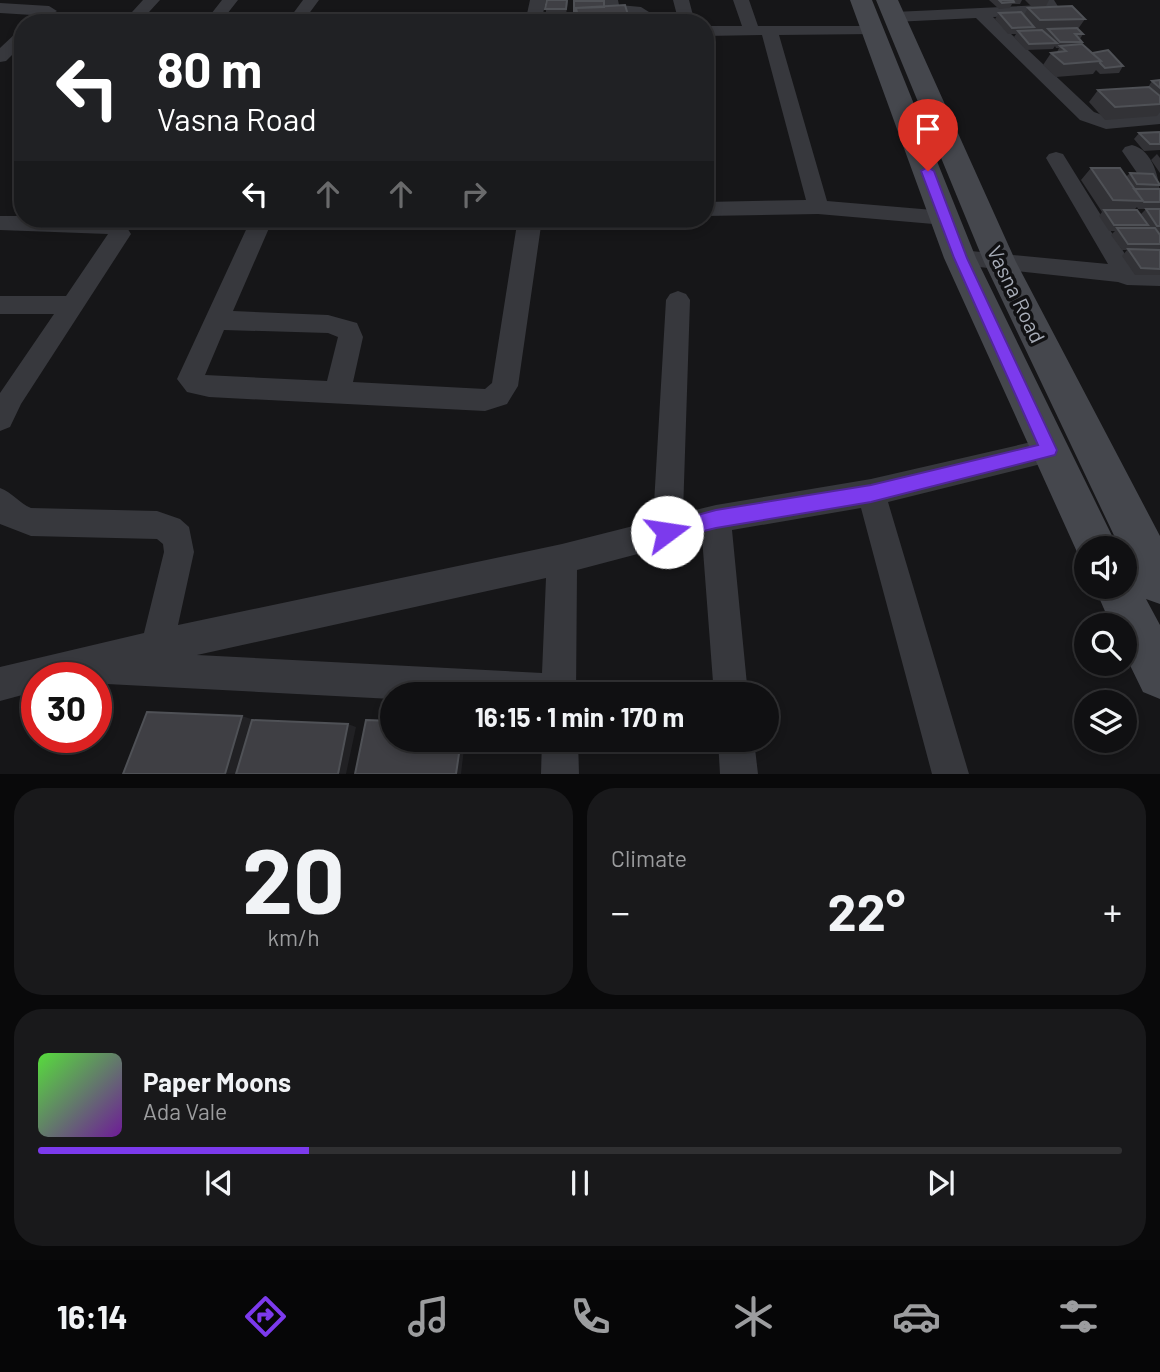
<!DOCTYPE html>
<meta charset="utf-8">
<style>
body{margin:0;font-family:Barlow,sans-serif;background:#19191b;color:#f1f3f6;height:100vh;display:flex;flex-direction:column;font-size:26px;white-space:nowrap}
*{box-sizing:border-box;margin:0}
p{font-size:23px;color:#9c9d9f}
.icon{flex:none;width:38px;height:38px;fill:none;stroke:currentColor;stroke-width:2;stroke-linecap:round;stroke-linejoin:round}
.map{position:relative;height:774px;overflow:hidden}
.details{display:flex;flex-direction:column;gap:14px;padding:14px;background:#09090a;flex:1}
.details>*{flex:none}
.guide{position:absolute;left:14px;top:14px;width:700px;height:214px;border-radius:28px;box-shadow:0 4px 10px #0003,0 0 0 2px #303032;background:#202124;color:#fff;overflow:hidden}
.buttons{position:absolute;left:1074px;top:536px;display:grid;gap:14px}
.buttons a{display:grid;place-items:center;width:63px;height:63px;border-radius:50%;background:#101012;box-shadow:0 4px 10px #0003,0 0 0 2px #303032;font-size:35px}
.speed{position:absolute;left:21px;top:662px;display:flex;gap:14px;font-size:35px;font-weight:700;text-align:center}
.speed>*{display:grid;place-content:center;width:91px;height:91px;border-radius:50%;background:#101012;box-shadow:0 4px 10px #0003,0 0 0 2px #303032;line-height:1}
.speed .limit{border:10px solid #d22;background:#fff;color:#111}
.pin{position:absolute;display:grid;place-items:center;width:60px;height:60px;color:#fff;margin:-72px -30px;border-radius:50% 50% 50% 0;rotate:-45deg;box-shadow:0 0 7px #0007}
.pin .icon{rotate:45deg}
.me{position:absolute;width:77px;margin:-38px;rotate:76deg;stroke-linejoin:round;filter:drop-shadow(0 0 5px #0008)}
.turn{display:flex;align-items:center;gap:24px;height:147px;padding:0 28px;font-size:32px}
.turn .icon{width:91px;height:91px;stroke-width:2.5}
.turn b{display:block;font-size:49px;line-height:60px}
.lanes{display:flex;align-items:center;height:66px;padding:0 28px;background:#0003;justify-content:center;gap:35px;direction:ltr}
.lanes .off{opacity:.35}
.big{font-size:52px;font-weight:700;line-height:1.1}
.details .widget{flex:1;display:flex;flex-direction:column;justify-content:center;gap:10px;min-width:0;padding:0 24px;border-radius:28px;background:#19191b}
.details .dial{align-items:center;gap:0}
.dial b{font-size:91px;line-height:1}
.song{display:flex;align-items:center;gap:21px}
.cover{width:84px;height:84px;border-radius:10px;background:linear-gradient(135deg,hsl(110 70% 55%),hsl(280 70% 35%))}
.played{height:7px;border-radius:4px;background:linear-gradient(90deg,#7c3aed 25%,#303032 25%)}
.keys{display:flex;justify-content:space-around;direction:ltr}
.heat{display:flex;justify-content:space-between;align-items:center;font-size:38px;direction:ltr}
.details .tiles{flex:1;display:grid;gap:14px;grid-template-columns:1fr 1fr}
.widget:last-child{grid-column:span 2}
.trip{position:absolute;left:380px;top:682px;width:399px;height:70px;border-radius:35px;background:#101012;box-shadow:0 4px 10px #0003,0 0 0 2px #303032;font-weight:700;line-height:70px;text-align:center}
.menu{display:flex;height:112px;justify-content:space-around;align-items:center;background:#060607;color:#9c9d9f}
.menu .icon{width:49px;height:49px}
.menu .active{color:#7c3aed}
.menu b{font-size:32px;color:#f1f3f6}
.map>svg:first-child{display:block}
.lines{fill:none;stroke-linecap:round;stroke-linejoin:round}
.street{fill:#37383d;fill-rule:evenodd}
.secondary{fill:#45474d;fill-rule:evenodd}
.wall{fill:#323236}
.shaded-wall{fill:#212124}
.building{fill:#3f3f44;stroke:#4f5156;stroke-width:2}
.route{fill:#7c3aed;stroke:#51269a;stroke-width:2}
.labels{text-anchor:middle;dominant-baseline:central;stroke-width:7;stroke-linejoin:round;paint-order:stroke}
.street-label{font-size:21px;fill:#a8adb8;stroke:#111113}
</style>
<div class="map">
<svg width="1160" height="774" viewBox="0 0 1160 774">
<rect width="100%" height="100%" fill="#161618"/>
<g class="lines">
<!-- street -->
<path class="street" d="M143,0H160L139,23H122Z
M222,0H238L220,23H204Z
M303,0H319L302,23H286Z
M530,0H546L541,23H525Z
M602,0H618L619,5L641,7L649,12L641,17L606,12Z
M673,0H689L695,23H679Z
M733,0H749L758,26H880L882,29L874,34L779,35L827,201L945,211L953,213L956,218L953,223L945,225L818,214L705,216V202L806,200L762,35L705,36V26H742Z
M1038,0H1054L1059,8L1045,15L993,17L1094,112L1108,117L1160,112V124L1106,129L1080,120L976,18L894,22L886,17L894,12L1042,5Z
M0,3L49,6L57,11L49,16L0,13Z
M23,30V44L6,61L0,62V48L17,32Z
M1132,145C1153,150 1160,179 1160,198L1153,196L1122,151L1125,147Z
M1056,152L1063,154L1133,267L1160,270V286L1127,285L1118,282L952,264L949,258L952,252L960,250L1108,264L1046,158L1049,154Z
M0,216H23V219H104L124,223L131,234L21,404L10,427L0,431V393L54,314H0V296H66L108,234L0,230Z
M251,219H273L233,311L328,315L357,323L363,337L353,382L485,389L492,383L517,224L520,219H542L518,386L507,404L485,411L209,397L187,392L177,379ZM224,330L328,333L338,337L327,381L205,375Z
M678,291L686,294L690,300L683,513L716,505L871,479L1049,438L1059,441L1063,450L1059,459L1049,462L888,502L969,774H932L861,508L732,530L748,695H714L702,537L577,570L576,695H392V699L107,684L96,677H37V691L0,701V667L144,633L164,552L163,544L157,539L31,536L0,524V488C13,493 19,503 31,508L157,511L180,519L189,527L194,552L178,625L562,544L653,521L666,300L670,294ZM546,578L542,673L197,655Z
M542,740H578L579,774H541Z
M718,740H754L758,774H720Z"/>
<!-- secondary -->
<path class="secondary" d="M850,0H872L976,258L1118,548H1087V565L1082,563L944,258Z
M876,0H898L1016,262L1160,536V604L1146,599L1160,625V699L1143,692L1125,655V625H1111L1094,586H1125V568L1131,570L1125,558V548H1120L984,262Z"/>
</g>
<!-- wall -->
<path class="wall" d="M546,0H568L566,15H546Z
M576,0H603L604,7L629,18V23H577L576,18H574V1H576Z
M989,0H1022L1020,4H1012L1010,8L999,9Z
M1025,0H1049L1046,6L1032,7Z
M1028,8L1085,19L1078,29L1083,34L1080,39L1082,42L1080,44L1092,53L1123,66L1119,73L1100,74L1096,70L1093,74L1056,77L1043,65L1051,53L1057,52L1059,48H1056L1055,46L1053,49L1026,50L1014,37L1016,34H1008L995,19L999,13L1024,15Z
M1160,80V112L1157,116L1105,120L1089,102L1098,90L1148,87L1152,81Z
M1160,132V150L1144,151L1134,139L1139,133Z
M1157,154L1160,158V173L1151,160Z
M1091,168L1126,177L1130,173L1160,185L1157,189H1160V209H1138L1137,207L1134,210L1140,215L1146,209H1160V233H1158L1160,235V275H1135L1122,256L1127,250H1122L1111,235L1115,231H1109L1099,216L1102,212L1081,180Z"/>
<!-- shaded-wall -->
<path class="shaded-wall" d="M242,716L254,720L237,774H225Z
M348,724L356,727L346,774H338Z
M461,740H465L461,774H456Z"/>
<!-- building -->
<path class="building" d="M547,0H567L566,9H545Z
M999,0H1013L1014,2L1002,3Z
M574,1H604V7L576,8V12H574Z
M625,5L629,18L579,21L576,8Z
M1072,6L1085,19L1040,20L1028,8Z
M1021,12L1034,27L1012,28L999,13Z
M541,15H566L565,23H541Z
M1077,28L1083,34H1075L1082,42H1060L1048,29Z
M1042,30L1057,43L1029,44L1018,31Z
M1082,44L1101,61L1064,64L1051,53L1066,51L1060,46Z
M1108,50L1123,66L1105,68L1100,63L1101,61L1092,53Z
M1160,80V88L1152,81Z
M1149,87L1160,96V104L1115,107L1098,90Z
M1160,132V144H1150L1139,133Z
M1091,168H1120L1143,201L1113,200Z
M1130,173L1153,174L1160,185L1137,184Z
M1134,189H1160V202H1144Z
M1146,209H1160V226H1157Z
M1104,210H1137L1148,225H1114Z
M1117,228H1155L1160,235V244H1128Z
M1128,249L1160,250V269L1141,268Z
M147,712L242,716L225,774H123Z
M252,720L348,724L338,774H236Z
M366,720L392,721V740H461L456,774H355Z"/>
<!-- route -->
<path class="route" d="M928,167L934,171L967,258L1057,450L1055,455L871,502L716,528L667,540L660,538L658,532L660,525L716,510L871,485L1038,445L954,258L921,171Z"/>
<g class="labels">
<!-- street labels -->
<g class="street-label">
<text transform="translate(1017 294) rotate(64)">Vasna Road</text>
</g>
</g>
</svg>
<div class="buttons">
<a><svg class="icon" aria-label="sound" viewBox="0 0 24 24"><path d="M4 9h4l5-4v14l-5-4H4zM17 9q2 3 0 6"/></svg></a>
<a><svg class="icon" aria-label="search" viewBox="0 0 24 24"><circle cx="10" cy="10" r="6"/><path d="M15 15l6 6"/></svg></a>
<a><svg class="icon" aria-label="layers" viewBox="0 0 24 24"><path d="M12 4l9 5-9 5-9-5zM3 14l9 5 9-5"/></svg></a>
</div>
<div class="speed"><div class="limit">30</div></div>
<div class="pin" style="left:928px;top:171px;background:#d93025"><svg class="icon" aria-label="arrive" viewBox="0 0 24 24"><path d="M6 21V4h12l-3 4 3 4H6"/></svg></div>
<svg class="me" style="left:667px;top:532px" viewBox="-20 -20 40 40"><circle r="19" fill="#fff"/><path d="M0-13L10 11 0 6-10 11z" fill="#7c3aed"/></svg>
<div class="trip">16:15 · 1 min · 170 m</div>
<div class="guide">
<div class="turn"><svg class="icon" aria-label="left" viewBox="0 0 24 24"><path d="M17 20v-9H6M10 6l-5 5 5 5"/></svg><div><b>80 m</b>Vasna Road</div></div>
<div class="lanes"><svg class="icon" aria-label="left" viewBox="0 0 24 24"><path d="M17 20v-9H6M10 6l-5 5 5 5"/></svg><svg class="icon off" aria-label="ahead" viewBox="0 0 24 24"><path d="M12 20V5M6 11l6-6 6 6"/></svg><svg class="icon off" aria-label="ahead" viewBox="0 0 24 24"><path d="M12 20V5M6 11l6-6 6 6"/></svg><svg class="icon off" aria-label="right" viewBox="0 0 24 24"><path d="M7 20v-9h11M14 6l5 5-5 5"/></svg></div>
</div>
</div>
<section class="details">
<div class="tiles">
<div class="widget dial"><b>20</b><p>km/h</p></div>
<div class="widget"><p>Climate</p>
<div class="heat"><a>−</a><b class="big">22°</b><a>+</a></div>
</div>
<div class="widget">
<div class="song"><i class="cover"></i><div><b>Paper Moons</b><p>Ada Vale</p></div></div>
<div class="played"></div>
<div class="keys"><svg class="icon" aria-label="previous" viewBox="0 0 24 24"><path d="M18 5L8 12l10 7zM5 5v14"/></svg><svg class="icon" aria-label="pause" viewBox="0 0 24 24"><path d="M8 5v14M16 5v14"/></svg><svg class="icon" aria-label="next" viewBox="0 0 24 24"><path d="M6 5l10 7-10 7zM19 5v14"/></svg></div>
</div>
</div>
</section>
<nav class="menu">
<b>16:14</b>
<svg class="icon active" aria-label="directions" viewBox="0 0 24 24"><path d="M12 3l9 9-9 9-9-9zM9 14v-3h6M13 9l2 2-2 2"/></svg>
<svg class="icon" aria-label="music" viewBox="0 0 24 24"><path d="M9 18V5l10-2v13"/><circle cx="6" cy="18" r="3"/><circle cx="16" cy="16" r="3"/></svg>
<svg class="icon" aria-label="phone" viewBox="0 0 24 24"><path d="M5 4h4l2 5-3 2q2 4 5 5l2-3 5 2v4C11 20 4 13 5 4z"/></svg>
<svg class="icon" aria-label="climate" viewBox="0 0 24 24"><path d="M12 3v18M4 7l16 10M4 17L20 7"/></svg>
<svg class="icon" aria-label="car" viewBox="0 0 24 24"><path d="M5 17H2v-5l4-1 3-4h7l3 4 3 1v5h-3M9 17h6M6 11h13"/><circle cx="7" cy="17" r="2"/><circle cx="17" cy="17" r="2"/></svg>
<svg class="icon" aria-label="filters" viewBox="0 0 24 24"><path d="M4 7h16M4 17h16"/><circle cx="9" cy="7" r="2"/><circle cx="15" cy="17" r="2"/></svg>
</nav>
